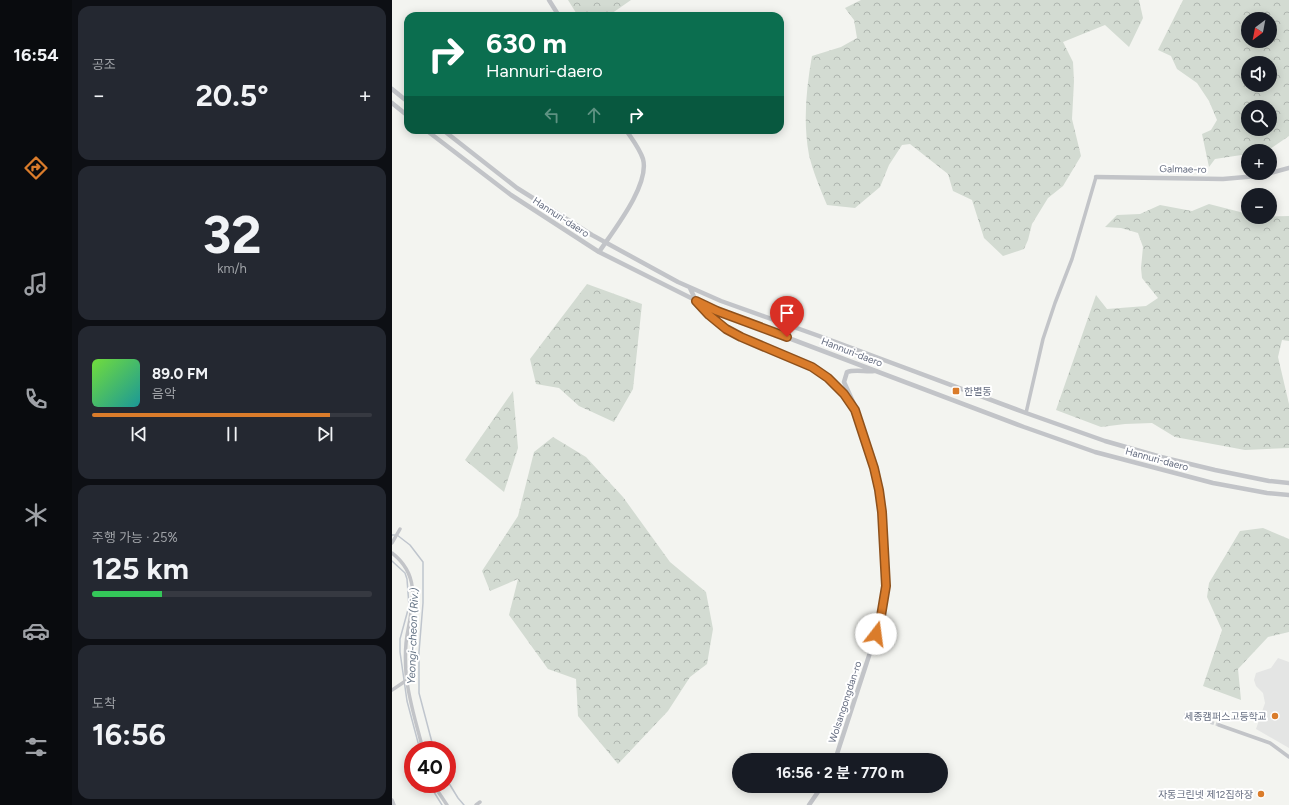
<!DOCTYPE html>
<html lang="ko">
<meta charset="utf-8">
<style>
body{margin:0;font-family:Figtree,"Noto Sans KR",sans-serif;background:#242831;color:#f1f3f6;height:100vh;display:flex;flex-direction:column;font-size:15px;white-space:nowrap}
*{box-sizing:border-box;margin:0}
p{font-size:13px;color:#9ea1a6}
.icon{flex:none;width:22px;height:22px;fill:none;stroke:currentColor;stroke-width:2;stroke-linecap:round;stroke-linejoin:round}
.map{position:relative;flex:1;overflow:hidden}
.panel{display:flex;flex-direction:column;gap:6px;padding:6px;background:#0d0f14;width:320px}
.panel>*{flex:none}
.banner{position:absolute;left:12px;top:12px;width:380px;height:122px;border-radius:12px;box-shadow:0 2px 10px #0003;background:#0b6e4f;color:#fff;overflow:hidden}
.needle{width:26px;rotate:212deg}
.controls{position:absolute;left:849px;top:12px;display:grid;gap:8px}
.controls a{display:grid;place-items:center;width:36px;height:36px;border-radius:50%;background:#171b24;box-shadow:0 2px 10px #0003;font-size:20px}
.speed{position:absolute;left:12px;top:741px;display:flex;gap:8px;font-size:20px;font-weight:700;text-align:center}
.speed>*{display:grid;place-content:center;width:52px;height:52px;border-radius:50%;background:#171b24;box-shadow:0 2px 10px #0003;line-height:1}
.speed .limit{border:6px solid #d22;background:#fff;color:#111}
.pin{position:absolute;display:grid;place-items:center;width:34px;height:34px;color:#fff;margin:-41px -17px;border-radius:50% 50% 50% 0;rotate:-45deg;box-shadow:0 0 4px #0007}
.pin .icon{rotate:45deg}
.me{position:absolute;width:44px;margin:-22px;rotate:15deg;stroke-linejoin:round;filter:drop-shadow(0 0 3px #0008)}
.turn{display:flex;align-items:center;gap:14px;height:84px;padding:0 16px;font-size:18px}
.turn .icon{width:52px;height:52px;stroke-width:2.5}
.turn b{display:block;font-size:28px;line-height:34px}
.lanes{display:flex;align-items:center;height:38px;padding:0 16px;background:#0003;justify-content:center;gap:20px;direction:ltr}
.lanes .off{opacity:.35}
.big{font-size:30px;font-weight:700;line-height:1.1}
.panel .card{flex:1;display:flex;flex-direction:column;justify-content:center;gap:6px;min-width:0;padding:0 14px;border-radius:12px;background:#242831}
.panel .dial{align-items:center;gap:0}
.dial b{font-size:52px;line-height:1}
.song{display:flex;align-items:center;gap:12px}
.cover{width:48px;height:48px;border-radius:6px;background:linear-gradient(135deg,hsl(100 70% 55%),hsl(180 70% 35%))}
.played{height:4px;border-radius:2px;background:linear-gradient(90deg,#da7c2b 85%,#363941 85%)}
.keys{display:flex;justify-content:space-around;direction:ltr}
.heat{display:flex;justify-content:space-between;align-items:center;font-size:22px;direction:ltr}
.charge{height:6px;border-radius:3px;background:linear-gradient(90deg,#34c759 25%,#363941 0)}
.trip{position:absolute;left:340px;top:753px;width:216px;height:40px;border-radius:20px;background:#171b24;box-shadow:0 2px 10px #0003;font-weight:700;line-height:40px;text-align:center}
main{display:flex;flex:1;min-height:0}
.menu{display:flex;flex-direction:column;width:72px;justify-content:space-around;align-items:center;background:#090b0e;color:#9ea1a6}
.menu .icon{width:28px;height:28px}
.menu .on{color:#da7c2b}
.menu b{font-size:18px;color:#f1f3f6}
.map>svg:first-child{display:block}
.built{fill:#e4e5e4}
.forest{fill:url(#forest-crowns);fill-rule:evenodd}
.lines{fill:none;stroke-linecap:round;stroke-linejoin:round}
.stream{stroke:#bfc5cd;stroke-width:1.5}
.minor-tunnel{stroke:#d0d2d4;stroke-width:3.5;stroke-dasharray:3.5 2;stroke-linecap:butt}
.minor{stroke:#c2c4c8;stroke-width:3.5}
.tertiary{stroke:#c2c4c8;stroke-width:4.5}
.route-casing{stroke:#8e511c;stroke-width:10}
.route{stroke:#da7c2b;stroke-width:7}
.poi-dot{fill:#da7c2b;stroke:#fff;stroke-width:1.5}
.labels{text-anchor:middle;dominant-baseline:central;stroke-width:4;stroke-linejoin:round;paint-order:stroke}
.street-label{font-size:10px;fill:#656d80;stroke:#fff}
.poi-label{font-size:10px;fill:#656d80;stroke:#fff;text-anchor:end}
.water-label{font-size:11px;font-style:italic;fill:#657485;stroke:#fff}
</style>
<main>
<nav class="menu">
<b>16:54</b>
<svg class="icon on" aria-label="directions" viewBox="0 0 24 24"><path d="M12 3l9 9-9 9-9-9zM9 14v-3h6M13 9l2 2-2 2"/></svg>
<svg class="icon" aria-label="music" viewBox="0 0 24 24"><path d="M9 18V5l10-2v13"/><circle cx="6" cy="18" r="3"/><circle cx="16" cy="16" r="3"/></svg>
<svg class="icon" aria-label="phone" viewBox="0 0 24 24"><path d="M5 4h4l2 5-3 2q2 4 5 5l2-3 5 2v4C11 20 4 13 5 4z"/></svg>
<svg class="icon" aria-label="climate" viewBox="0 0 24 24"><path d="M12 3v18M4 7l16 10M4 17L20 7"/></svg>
<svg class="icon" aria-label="car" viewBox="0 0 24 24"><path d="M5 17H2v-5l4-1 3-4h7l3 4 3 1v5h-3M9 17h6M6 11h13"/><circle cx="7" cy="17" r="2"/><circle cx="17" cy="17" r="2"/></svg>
<svg class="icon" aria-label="filters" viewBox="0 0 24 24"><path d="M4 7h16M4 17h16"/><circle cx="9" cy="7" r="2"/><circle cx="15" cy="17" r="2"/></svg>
</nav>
<section class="panel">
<div class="card"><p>공조</p>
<div class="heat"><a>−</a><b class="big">20.5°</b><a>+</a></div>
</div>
<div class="card dial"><b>32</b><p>km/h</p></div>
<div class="card">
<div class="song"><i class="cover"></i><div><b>89.0 FM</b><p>음악</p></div></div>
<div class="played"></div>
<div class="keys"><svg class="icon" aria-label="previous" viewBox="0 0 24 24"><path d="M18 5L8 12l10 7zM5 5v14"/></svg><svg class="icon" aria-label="pause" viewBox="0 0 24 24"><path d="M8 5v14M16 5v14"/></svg><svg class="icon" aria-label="next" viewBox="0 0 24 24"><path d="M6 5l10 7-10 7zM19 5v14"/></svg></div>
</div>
<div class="card"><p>주행 가능 · 25%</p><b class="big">125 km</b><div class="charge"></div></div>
<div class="card"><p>도착</p><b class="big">16:56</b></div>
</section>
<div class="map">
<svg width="897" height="805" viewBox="0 0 897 805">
<defs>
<pattern id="forest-crowns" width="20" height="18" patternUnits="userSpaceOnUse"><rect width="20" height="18" fill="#d3dbd2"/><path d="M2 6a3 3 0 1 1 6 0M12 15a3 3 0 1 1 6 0" fill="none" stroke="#afb6b0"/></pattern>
</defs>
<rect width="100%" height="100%" fill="#f3f4f0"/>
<!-- built -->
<path class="built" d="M886,658L897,662V748L864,729L873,703L871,693L864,686L862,680L864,673L879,668Z"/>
<!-- forest -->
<path class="forest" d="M176,0H239L216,16H186Z
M469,0H747L751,18L737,47L713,25L671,42L681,62L682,81L680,119L689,156L671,186L656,198L640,224L636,240L632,249L611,256L592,238L580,200L561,191L556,174L518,144L510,145L497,165L488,187L463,208L435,205C428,188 421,172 417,155C411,123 414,89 420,56L449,47L465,38L462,20L453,8Z
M791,0H897V136L875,151H856V154L823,159L817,167L810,134L819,130L825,120L817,101L805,83L785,69L779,56L766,50ZM856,19H878V41H856ZM856,63H878V85H856ZM856,107H878V129H856Z
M817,204L856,214V217L897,216V341L890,340L886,357L897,404V448L853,450L783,437L760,423L733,424L709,427L664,410L704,295L715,309L754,306L766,298L750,278L749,268L751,247L746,233L729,228L713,227L725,215L748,214L768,205L800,211Z
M195,284L250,304L241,389L222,422L187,406L167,388L144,384L138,359Z
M121,391L126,448L112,492L73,460Z
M161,437L194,457L231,497L278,562L314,592L321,629L315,664L298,677L276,711L226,764L186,716L184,679L156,669L117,615L126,579L98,591L90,571L126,516L142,452Z
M871,528L897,539V632L876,637L846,669L849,700L811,686L830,630L815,597L817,583L848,531Z"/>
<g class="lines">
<!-- stream -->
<path class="stream" d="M0,535H5L18,545L31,562V603L27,652V693L42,750
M0,561L13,573L15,579L17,606L8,639V652L15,701L28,750
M55,780L66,798L72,805
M37,784L50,805"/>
<!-- minor-tunnel -->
<path class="minor-tunnel" d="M803,717L827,725"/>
<!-- minor -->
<path class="minor" d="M634,413L651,339L663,303L680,259L704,177
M0,543L8,529
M0,553C27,574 22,600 16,630C13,644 13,659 14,673C16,699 25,725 31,750
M0,690L15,680
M794,714L803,717
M827,725L878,743L897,757
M41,784L55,805
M0,800L2,805
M84,805L88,802"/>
<!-- tertiary -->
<path class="tertiary" d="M157,0L167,16
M0,89L16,102
M0,103L16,116
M34,130L119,195L207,252L325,311L632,427L703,452L821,483L875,493L897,495
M51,130L125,188L200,235L286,282L329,301L441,341L634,413L713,441L769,457L823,470L877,481L897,483
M878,173L897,168
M704,177L831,179L865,176L878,173
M207,252C221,231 258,185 251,159C248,149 240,139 234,130
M298,288L304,301L317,315L334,329L349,337L420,367L436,378L452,394L463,410L475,442L487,490L490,513L494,586L488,622L443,760
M462,404L452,382L455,372C463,369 474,372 482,371
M417,805L430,786"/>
</g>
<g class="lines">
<defs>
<path id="route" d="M395,337L325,311L304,301L317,315L334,329L349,337L420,367L436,378L452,394L463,410L482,468L487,490L490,512L494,586L488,622L484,634"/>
</defs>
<!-- route casing -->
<use href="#route" class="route-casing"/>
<!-- route -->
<use href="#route" class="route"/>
</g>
<!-- markers -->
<g class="poi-dot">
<rect x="560" y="387" width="8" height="8" rx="2"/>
<circle cx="883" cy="716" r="4"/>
<circle cx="869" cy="794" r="4"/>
</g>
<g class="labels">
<!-- street labels -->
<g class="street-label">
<text transform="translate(791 169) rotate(1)">Galmae-ro</text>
<text transform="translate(169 217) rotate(33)">Hannuri-daero</text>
<text transform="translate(460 352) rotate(21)">Hannuri-daero</text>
<text transform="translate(765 459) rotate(15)">Hannuri-daero</text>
<text transform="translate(453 702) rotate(-72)">Wolsangongdan-ro</text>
</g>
<!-- poi labels -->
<g class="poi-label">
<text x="572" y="391" text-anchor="start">한별동</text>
<text x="875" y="716">세종캠퍼스고등학교</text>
<text x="861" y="794">자동크린넷 제12집하장</text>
</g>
<!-- water labels -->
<g class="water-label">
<text transform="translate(21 636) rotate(-88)">Yeongi-cheon (Riv.)</text>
</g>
</g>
</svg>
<div class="controls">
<a><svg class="needle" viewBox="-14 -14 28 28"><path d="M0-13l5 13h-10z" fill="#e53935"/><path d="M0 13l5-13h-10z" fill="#9ea1a6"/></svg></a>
<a><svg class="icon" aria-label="sound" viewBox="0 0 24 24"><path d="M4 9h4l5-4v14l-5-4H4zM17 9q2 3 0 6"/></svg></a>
<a><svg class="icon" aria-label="search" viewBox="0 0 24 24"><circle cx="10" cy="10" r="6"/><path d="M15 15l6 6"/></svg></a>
<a>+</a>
<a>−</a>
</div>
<div class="speed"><div class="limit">40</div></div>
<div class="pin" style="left:395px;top:337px;background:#d93025"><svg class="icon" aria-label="arrive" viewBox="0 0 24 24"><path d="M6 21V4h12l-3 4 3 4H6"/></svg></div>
<svg class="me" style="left:484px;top:634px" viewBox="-20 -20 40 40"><circle r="19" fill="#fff"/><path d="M0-13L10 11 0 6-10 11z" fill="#da7c2b"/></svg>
<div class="trip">16:56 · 2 분 · 770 m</div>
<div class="banner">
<div class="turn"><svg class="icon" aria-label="right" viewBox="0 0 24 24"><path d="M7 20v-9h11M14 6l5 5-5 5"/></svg><div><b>630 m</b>Hannuri-daero</div></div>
<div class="lanes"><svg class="icon off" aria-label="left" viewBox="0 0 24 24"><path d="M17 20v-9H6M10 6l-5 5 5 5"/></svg><svg class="icon off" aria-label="ahead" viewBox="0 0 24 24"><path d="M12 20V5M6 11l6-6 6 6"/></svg><svg class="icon" aria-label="right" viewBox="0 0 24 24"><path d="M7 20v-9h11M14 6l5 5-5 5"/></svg></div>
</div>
</div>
</main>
